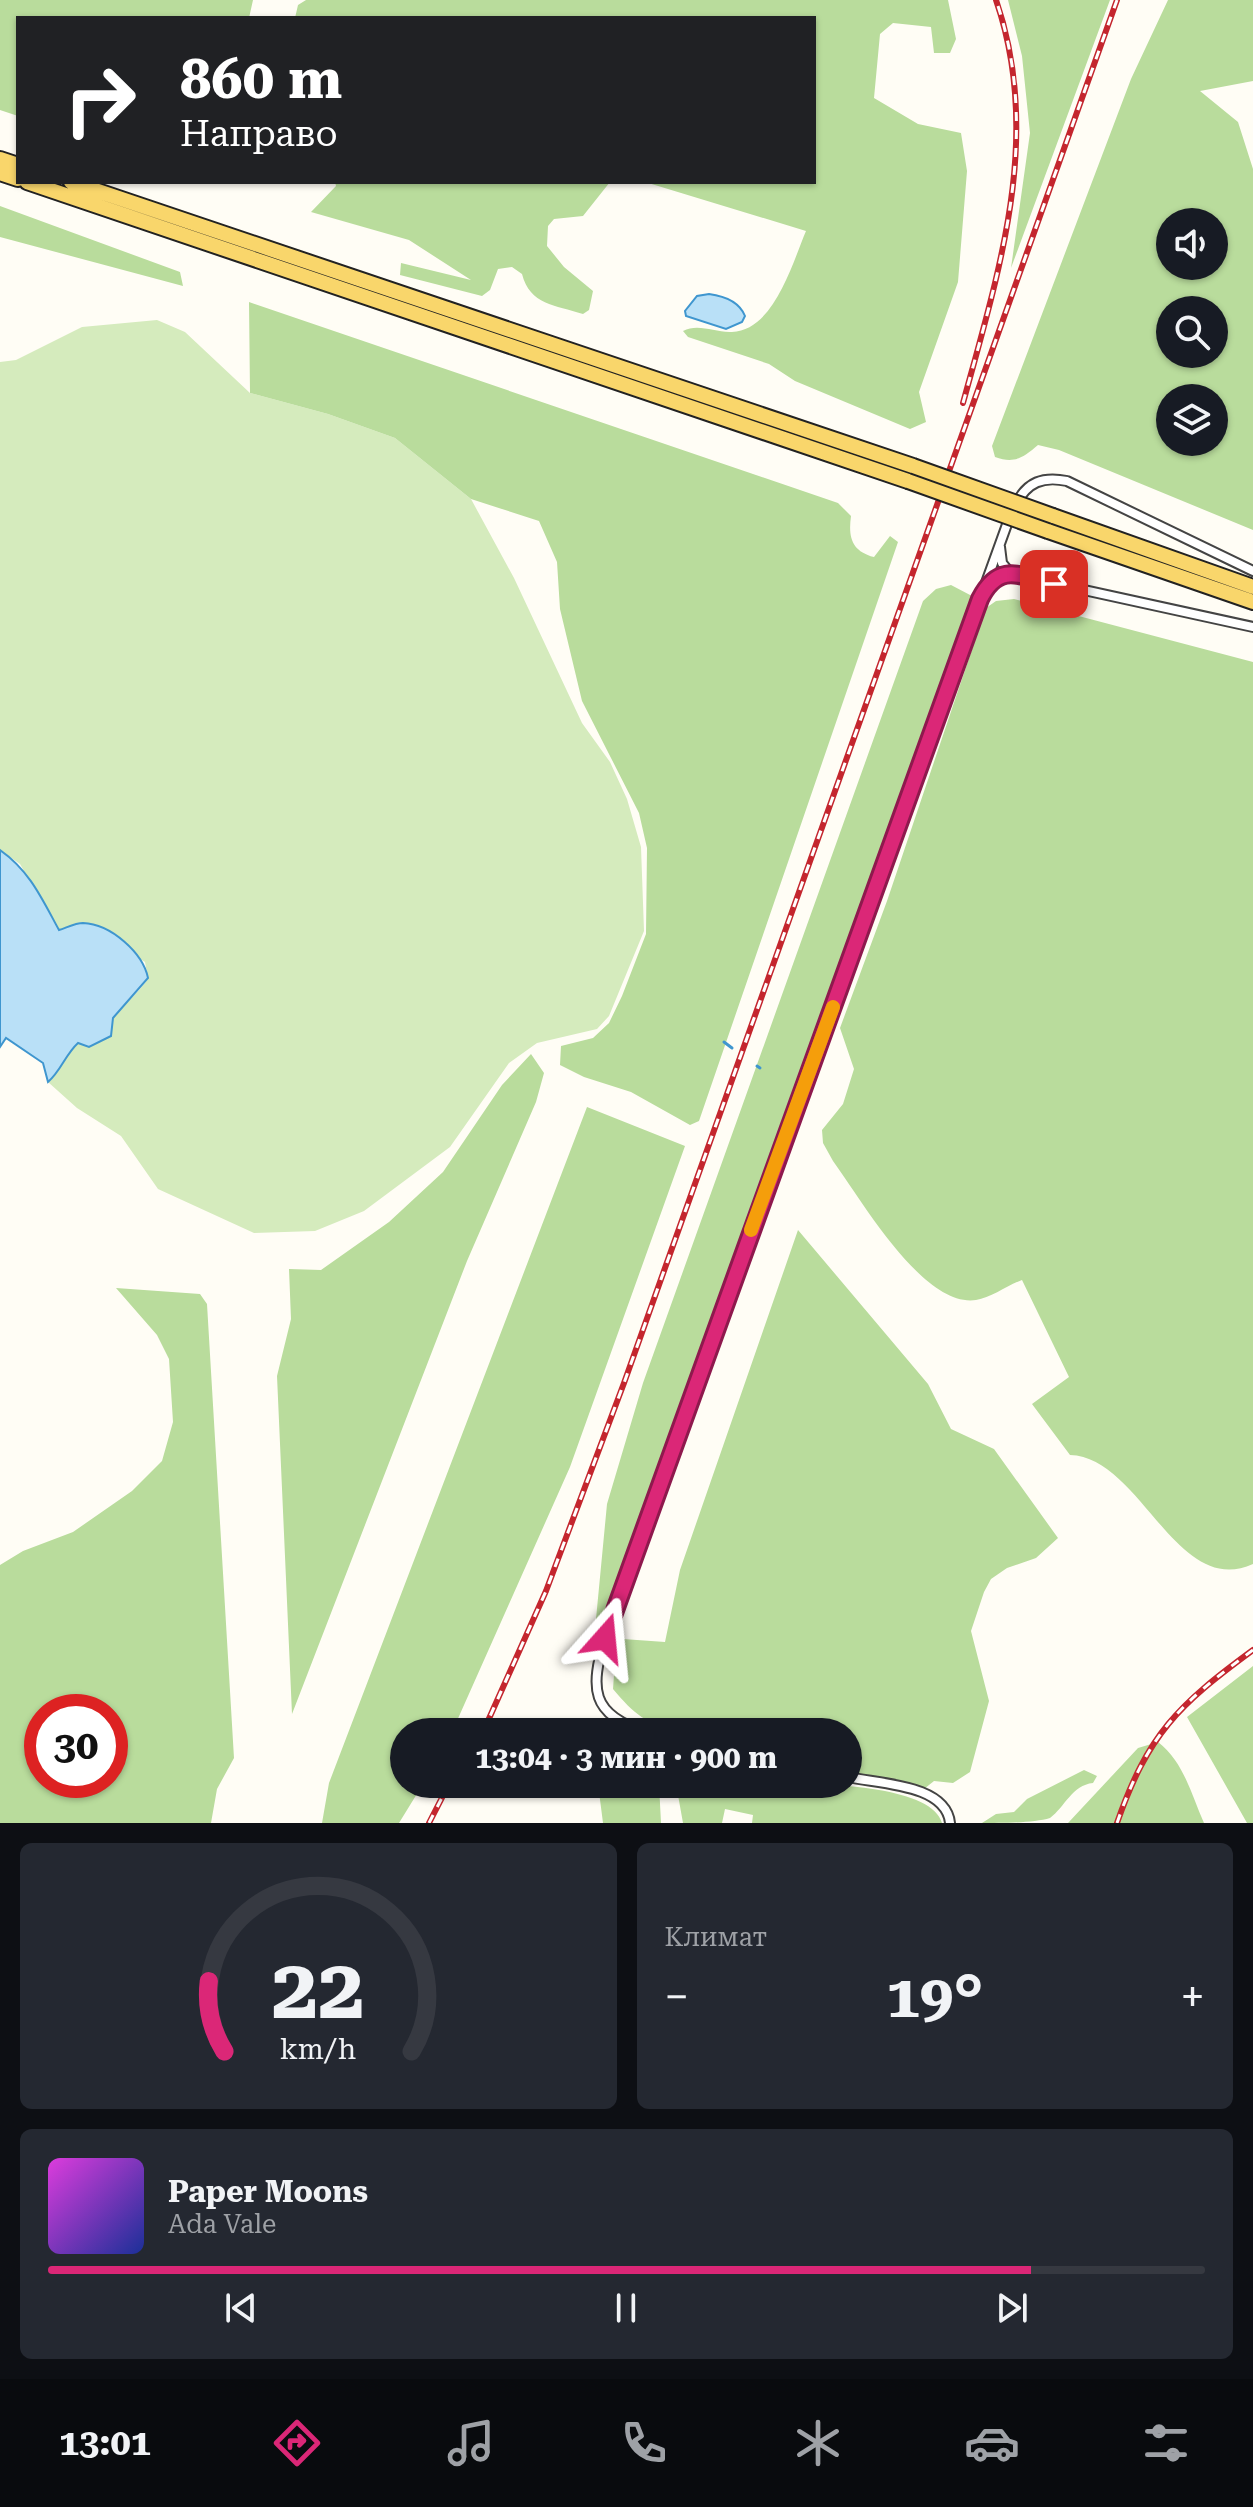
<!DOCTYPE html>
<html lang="ru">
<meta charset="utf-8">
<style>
body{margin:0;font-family:"Roboto Serif",serif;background:#242831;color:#f1f3f6;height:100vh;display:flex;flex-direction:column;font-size:30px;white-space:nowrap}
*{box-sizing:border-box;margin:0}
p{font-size:26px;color:#9ea1a6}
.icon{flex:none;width:44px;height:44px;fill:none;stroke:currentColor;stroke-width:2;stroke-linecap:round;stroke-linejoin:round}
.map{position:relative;height:1823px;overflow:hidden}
.sheet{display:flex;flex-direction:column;gap:20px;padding:20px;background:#0d0f14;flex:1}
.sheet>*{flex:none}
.top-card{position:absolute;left:16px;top:16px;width:800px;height:168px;border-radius:0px;box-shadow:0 2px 6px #0004;background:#202124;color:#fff;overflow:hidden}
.buttons{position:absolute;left:1156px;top:208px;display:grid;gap:16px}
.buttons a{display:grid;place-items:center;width:72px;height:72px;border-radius:50%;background:#171b24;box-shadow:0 2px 6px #0004;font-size:40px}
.speed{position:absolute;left:24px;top:1694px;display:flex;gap:16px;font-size:40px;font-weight:700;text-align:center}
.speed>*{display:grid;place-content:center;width:104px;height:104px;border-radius:50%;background:#171b24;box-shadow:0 2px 6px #0004;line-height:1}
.speed .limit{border:12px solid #d22;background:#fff;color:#111}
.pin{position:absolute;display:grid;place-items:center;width:68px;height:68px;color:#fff;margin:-34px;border-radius:16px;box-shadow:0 4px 12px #0006}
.me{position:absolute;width:88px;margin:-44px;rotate:18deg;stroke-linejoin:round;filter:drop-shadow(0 0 6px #0008)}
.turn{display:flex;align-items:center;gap:28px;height:168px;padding:0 32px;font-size:36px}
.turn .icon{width:104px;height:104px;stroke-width:2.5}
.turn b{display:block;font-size:56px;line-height:68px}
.big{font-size:60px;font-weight:700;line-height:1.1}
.sheet .tile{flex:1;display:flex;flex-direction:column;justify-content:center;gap:12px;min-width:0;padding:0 28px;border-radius:12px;background:#242831}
.sheet .dial{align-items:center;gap:0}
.dial svg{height:208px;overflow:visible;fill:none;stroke:#363941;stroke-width:7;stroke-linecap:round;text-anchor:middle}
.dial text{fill:#f1f3f6;stroke:none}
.song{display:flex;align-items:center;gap:24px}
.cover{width:96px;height:96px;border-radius:12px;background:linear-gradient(135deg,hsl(300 70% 55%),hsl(230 70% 35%))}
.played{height:8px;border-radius:4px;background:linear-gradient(90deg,#db2777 85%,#363941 85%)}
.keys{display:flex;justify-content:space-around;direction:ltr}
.heat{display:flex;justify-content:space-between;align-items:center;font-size:44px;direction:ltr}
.sheet .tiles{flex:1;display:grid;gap:20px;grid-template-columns:1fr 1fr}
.tile:last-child{grid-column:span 2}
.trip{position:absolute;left:390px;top:1718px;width:472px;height:80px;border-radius:40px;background:#171b24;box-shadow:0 2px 6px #0004;font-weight:700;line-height:80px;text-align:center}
.dock{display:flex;height:128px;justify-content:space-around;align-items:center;background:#090b0e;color:#9ea1a6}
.dock .icon{width:56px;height:56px}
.dock .active{color:#db2777}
.dock b{font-size:36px;color:#f1f3f6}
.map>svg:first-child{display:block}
.green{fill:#d5ebbd}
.forest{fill:#b9dc9c;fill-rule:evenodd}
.water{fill:#b9e0f7;stroke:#3f96cf;stroke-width:2}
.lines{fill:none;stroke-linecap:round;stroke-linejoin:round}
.stream{stroke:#3f96cf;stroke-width:3}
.minor-casing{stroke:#444;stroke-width:12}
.primary-casing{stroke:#222;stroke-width:18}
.minor{stroke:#fff;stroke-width:8}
.primary{stroke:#f9d66b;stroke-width:14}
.rail-casing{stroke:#c4262e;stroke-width:6}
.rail{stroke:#fff;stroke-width:3;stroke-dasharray:9;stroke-linecap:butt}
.primary-bridge-casing{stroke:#222;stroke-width:18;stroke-linecap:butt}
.primary-bridge{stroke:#f9d66b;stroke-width:14}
.route-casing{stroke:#8e194d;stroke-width:20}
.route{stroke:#db2777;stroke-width:14}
.slow{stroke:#f59e0b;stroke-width:14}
</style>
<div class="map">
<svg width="1253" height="1823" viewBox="0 0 1253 1823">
<rect width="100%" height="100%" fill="#fffdf5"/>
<!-- green -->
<path class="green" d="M157,320L185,332L250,393L328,414L395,438L471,499L514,578L582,723L610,762L627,799L641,847L644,931L609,1016L597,1029L537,1043L509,1063L450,1147L364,1211L315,1231L254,1233L158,1189L121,1136L77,1108L48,1082C59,1073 59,1061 69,1051C97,1024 122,1013 148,979L145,962L81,922L59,931L20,864L0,850V362L16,360L82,327Z"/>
<!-- forest -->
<path class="forest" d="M0,0H253L249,18H18V116L0,110Z
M306,0H948L956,39L950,53H934L931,27L893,23L880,34L874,98L918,124L961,133L967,171L958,282L919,392L926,422L910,429L795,381L769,364L688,337L683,331C699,323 715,333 732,332C774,330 792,264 806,231L645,182H814V18H295L298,5Z
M1008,0H1110L1011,268L1030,133L1022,56Z
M1168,0H1253V81L1200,91L1238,122L1253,169V530L1059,450L1038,445C1023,458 1014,464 995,457L992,446L1131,79ZM1170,222H1214V266H1170ZM1170,310H1214V354H1170ZM1170,398H1214V442H1170Z
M335,182H610L583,216L554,219L548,226L547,246L564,267L593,291L589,310L583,314C555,305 530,305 522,274L512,267L498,269L490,290L482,296L400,275L401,263L471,280L409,240L311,212L336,186Z
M0,206L180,272L183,286L0,237Z
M249,302L838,503L851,516C848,538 852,551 874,557L890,536L898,542L699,1121L690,1125L631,1092L584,1077L560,1065L561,1046L593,1038L609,1023L622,996L646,934L647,848L639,813L582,701L560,609L557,562L539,521L471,499L395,438L328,414L250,393Z
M951,585L972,596L912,778L757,1193L604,1621L596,1619L607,1504L643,1383L923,601L936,589Z
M1014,599L1253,662V1564C1176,1599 1141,1457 1070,1455L1032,1404L1069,1377L1022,1280C1008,1285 991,1298 976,1300C923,1308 861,1199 833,1161L823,1143L822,1130L843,1104L854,1069L840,1028L887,901L986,608L996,601Z
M531,1054L544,1073L536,1102L467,1261L292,1714L277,1376L291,1319L289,1269L321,1270L389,1222L443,1172L502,1085Z
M587,1107L685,1146L570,1467L452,1732H404V1784H423L399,1823H322L329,1783Z
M798,1230L928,1384L951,1429L994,1449L1058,1538L1036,1558L1007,1568L991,1579L984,1592L971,1631L989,1701L970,1772L953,1783L934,1781L924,1789L848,1771V1732H680C646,1724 634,1714 613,1689L615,1661L623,1639L665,1642L680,1570Z
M116,1288L200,1294L207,1304L234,1758L217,1789L211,1823H0V1565L23,1551L73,1532L132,1491L162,1461L173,1422L169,1359L157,1335ZM42,1712H110V1780H42Z
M1253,1666V1823H1247L1187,1717Z
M1158,1742C1184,1762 1191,1794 1204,1823H1068L1138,1748Z
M1084,1770L1097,1776L1093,1783C1072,1785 1065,1807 1050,1818C1034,1823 1000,1823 982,1823L996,1814L1014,1812L1027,1799Z
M598,1784H659L661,1823H603Z
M676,1784C724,1784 928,1771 942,1823H752L753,1815L725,1809L722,1823H683Z"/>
<!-- water -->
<path class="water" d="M709,294C724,296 739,301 745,316L742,322L726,329L686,316L685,311L697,296Z
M0,850C30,871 42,899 59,930C66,928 75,923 83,923C111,924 143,953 148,978L113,1018L111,1036L89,1047L78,1043C65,1055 61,1071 48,1082L43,1063L6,1038L0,1047Z"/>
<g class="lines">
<!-- stream -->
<path class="stream" d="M724,1042L732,1048
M757,1066L760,1068"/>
<defs>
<path id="minor" d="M1016,504C1027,482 1043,476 1067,481L1253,571
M1000,547L1002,563L1011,574
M986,588L995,578L1011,574L1253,627
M646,1732C590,1715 590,1688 605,1638L1010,516
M848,1777C879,1784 946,1784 950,1823"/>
<path id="primary" d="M0,159L18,165
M0,173L18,179
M27,182L908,481
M71,182L913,466
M1053,516L1253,587
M1048,531L1253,602"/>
</defs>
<!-- minor casing -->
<use href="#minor" class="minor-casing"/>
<!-- primary casing -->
<use href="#primary" class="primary-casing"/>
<!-- minor -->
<use href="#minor" class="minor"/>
<!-- primary -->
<use href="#primary" class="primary"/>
<defs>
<path id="rail" d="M963,403C999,271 1043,136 996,0
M483,1732L546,1591L624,1383L1117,0
M429,1823L449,1784
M1117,1823C1148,1734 1178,1705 1253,1650"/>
</defs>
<!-- rail casing -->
<use href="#rail" class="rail-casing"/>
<!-- rail -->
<use href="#rail" class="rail"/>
<defs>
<path id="primary-bridge" d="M913,466L1053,516
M908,481L1048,531"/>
</defs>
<!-- primary-bridge casing -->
<use href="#primary-bridge" class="primary-bridge-casing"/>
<!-- primary-bridge -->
<use href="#primary-bridge" class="primary-bridge"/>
</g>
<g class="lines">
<defs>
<path id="route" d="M605,1638L980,599C999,561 1021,576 1054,584"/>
</defs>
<!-- route casing -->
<use href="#route" class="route-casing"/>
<!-- route -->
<use href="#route" class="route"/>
<!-- slow -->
<path class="slow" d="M751,1230L833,1007"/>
</g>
</svg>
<div class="buttons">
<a><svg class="icon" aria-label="sound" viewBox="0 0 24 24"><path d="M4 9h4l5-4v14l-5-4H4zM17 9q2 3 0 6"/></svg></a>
<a><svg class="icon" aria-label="search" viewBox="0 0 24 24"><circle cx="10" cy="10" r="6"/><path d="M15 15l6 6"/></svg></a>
<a><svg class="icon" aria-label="layers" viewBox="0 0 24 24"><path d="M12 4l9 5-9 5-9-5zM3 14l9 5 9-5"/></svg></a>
</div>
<div class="speed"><div class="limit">30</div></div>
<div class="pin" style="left:1054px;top:584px;background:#d93025"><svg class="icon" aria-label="arrive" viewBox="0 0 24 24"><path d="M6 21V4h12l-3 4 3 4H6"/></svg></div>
<svg class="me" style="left:605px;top:1638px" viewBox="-20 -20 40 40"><path d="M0-17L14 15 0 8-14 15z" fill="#db2777" stroke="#fff" stroke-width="4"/></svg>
<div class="trip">13:04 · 3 мин · 900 m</div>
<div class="top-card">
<div class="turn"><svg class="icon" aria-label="right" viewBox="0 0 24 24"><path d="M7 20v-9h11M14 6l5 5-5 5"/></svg><div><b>860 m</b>Направо</div></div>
</div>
</div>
<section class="sheet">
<div class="tiles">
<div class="tile dial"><svg viewBox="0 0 100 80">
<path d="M14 69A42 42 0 1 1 86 69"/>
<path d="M14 69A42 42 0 0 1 8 42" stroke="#db2777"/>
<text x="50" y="56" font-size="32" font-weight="700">22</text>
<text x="50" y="72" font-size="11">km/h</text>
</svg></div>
<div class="tile"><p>Климат</p>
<div class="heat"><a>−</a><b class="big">19°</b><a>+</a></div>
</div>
<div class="tile">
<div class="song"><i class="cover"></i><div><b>Paper Moons</b><p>Ada Vale</p></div></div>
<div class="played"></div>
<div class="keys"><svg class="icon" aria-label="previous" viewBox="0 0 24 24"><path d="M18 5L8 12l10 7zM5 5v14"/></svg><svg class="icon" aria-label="pause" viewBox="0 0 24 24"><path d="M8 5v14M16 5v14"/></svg><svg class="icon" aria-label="next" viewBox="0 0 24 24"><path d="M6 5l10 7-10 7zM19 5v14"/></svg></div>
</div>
</div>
</section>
<nav class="dock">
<b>13:01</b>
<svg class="icon active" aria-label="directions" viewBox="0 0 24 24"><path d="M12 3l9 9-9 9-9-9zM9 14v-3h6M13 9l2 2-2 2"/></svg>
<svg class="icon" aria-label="music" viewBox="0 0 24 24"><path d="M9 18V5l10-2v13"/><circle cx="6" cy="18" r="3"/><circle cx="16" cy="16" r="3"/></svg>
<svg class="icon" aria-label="phone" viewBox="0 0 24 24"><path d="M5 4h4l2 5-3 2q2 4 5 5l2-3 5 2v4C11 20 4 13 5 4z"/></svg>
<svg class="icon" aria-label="climate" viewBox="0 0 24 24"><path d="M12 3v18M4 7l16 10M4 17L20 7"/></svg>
<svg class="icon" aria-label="car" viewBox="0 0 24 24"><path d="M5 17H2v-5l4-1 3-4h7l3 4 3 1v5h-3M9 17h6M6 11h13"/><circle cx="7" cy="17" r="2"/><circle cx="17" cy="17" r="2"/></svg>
<svg class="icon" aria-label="filters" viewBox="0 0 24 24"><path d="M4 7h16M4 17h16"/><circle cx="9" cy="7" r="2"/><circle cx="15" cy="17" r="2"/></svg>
</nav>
